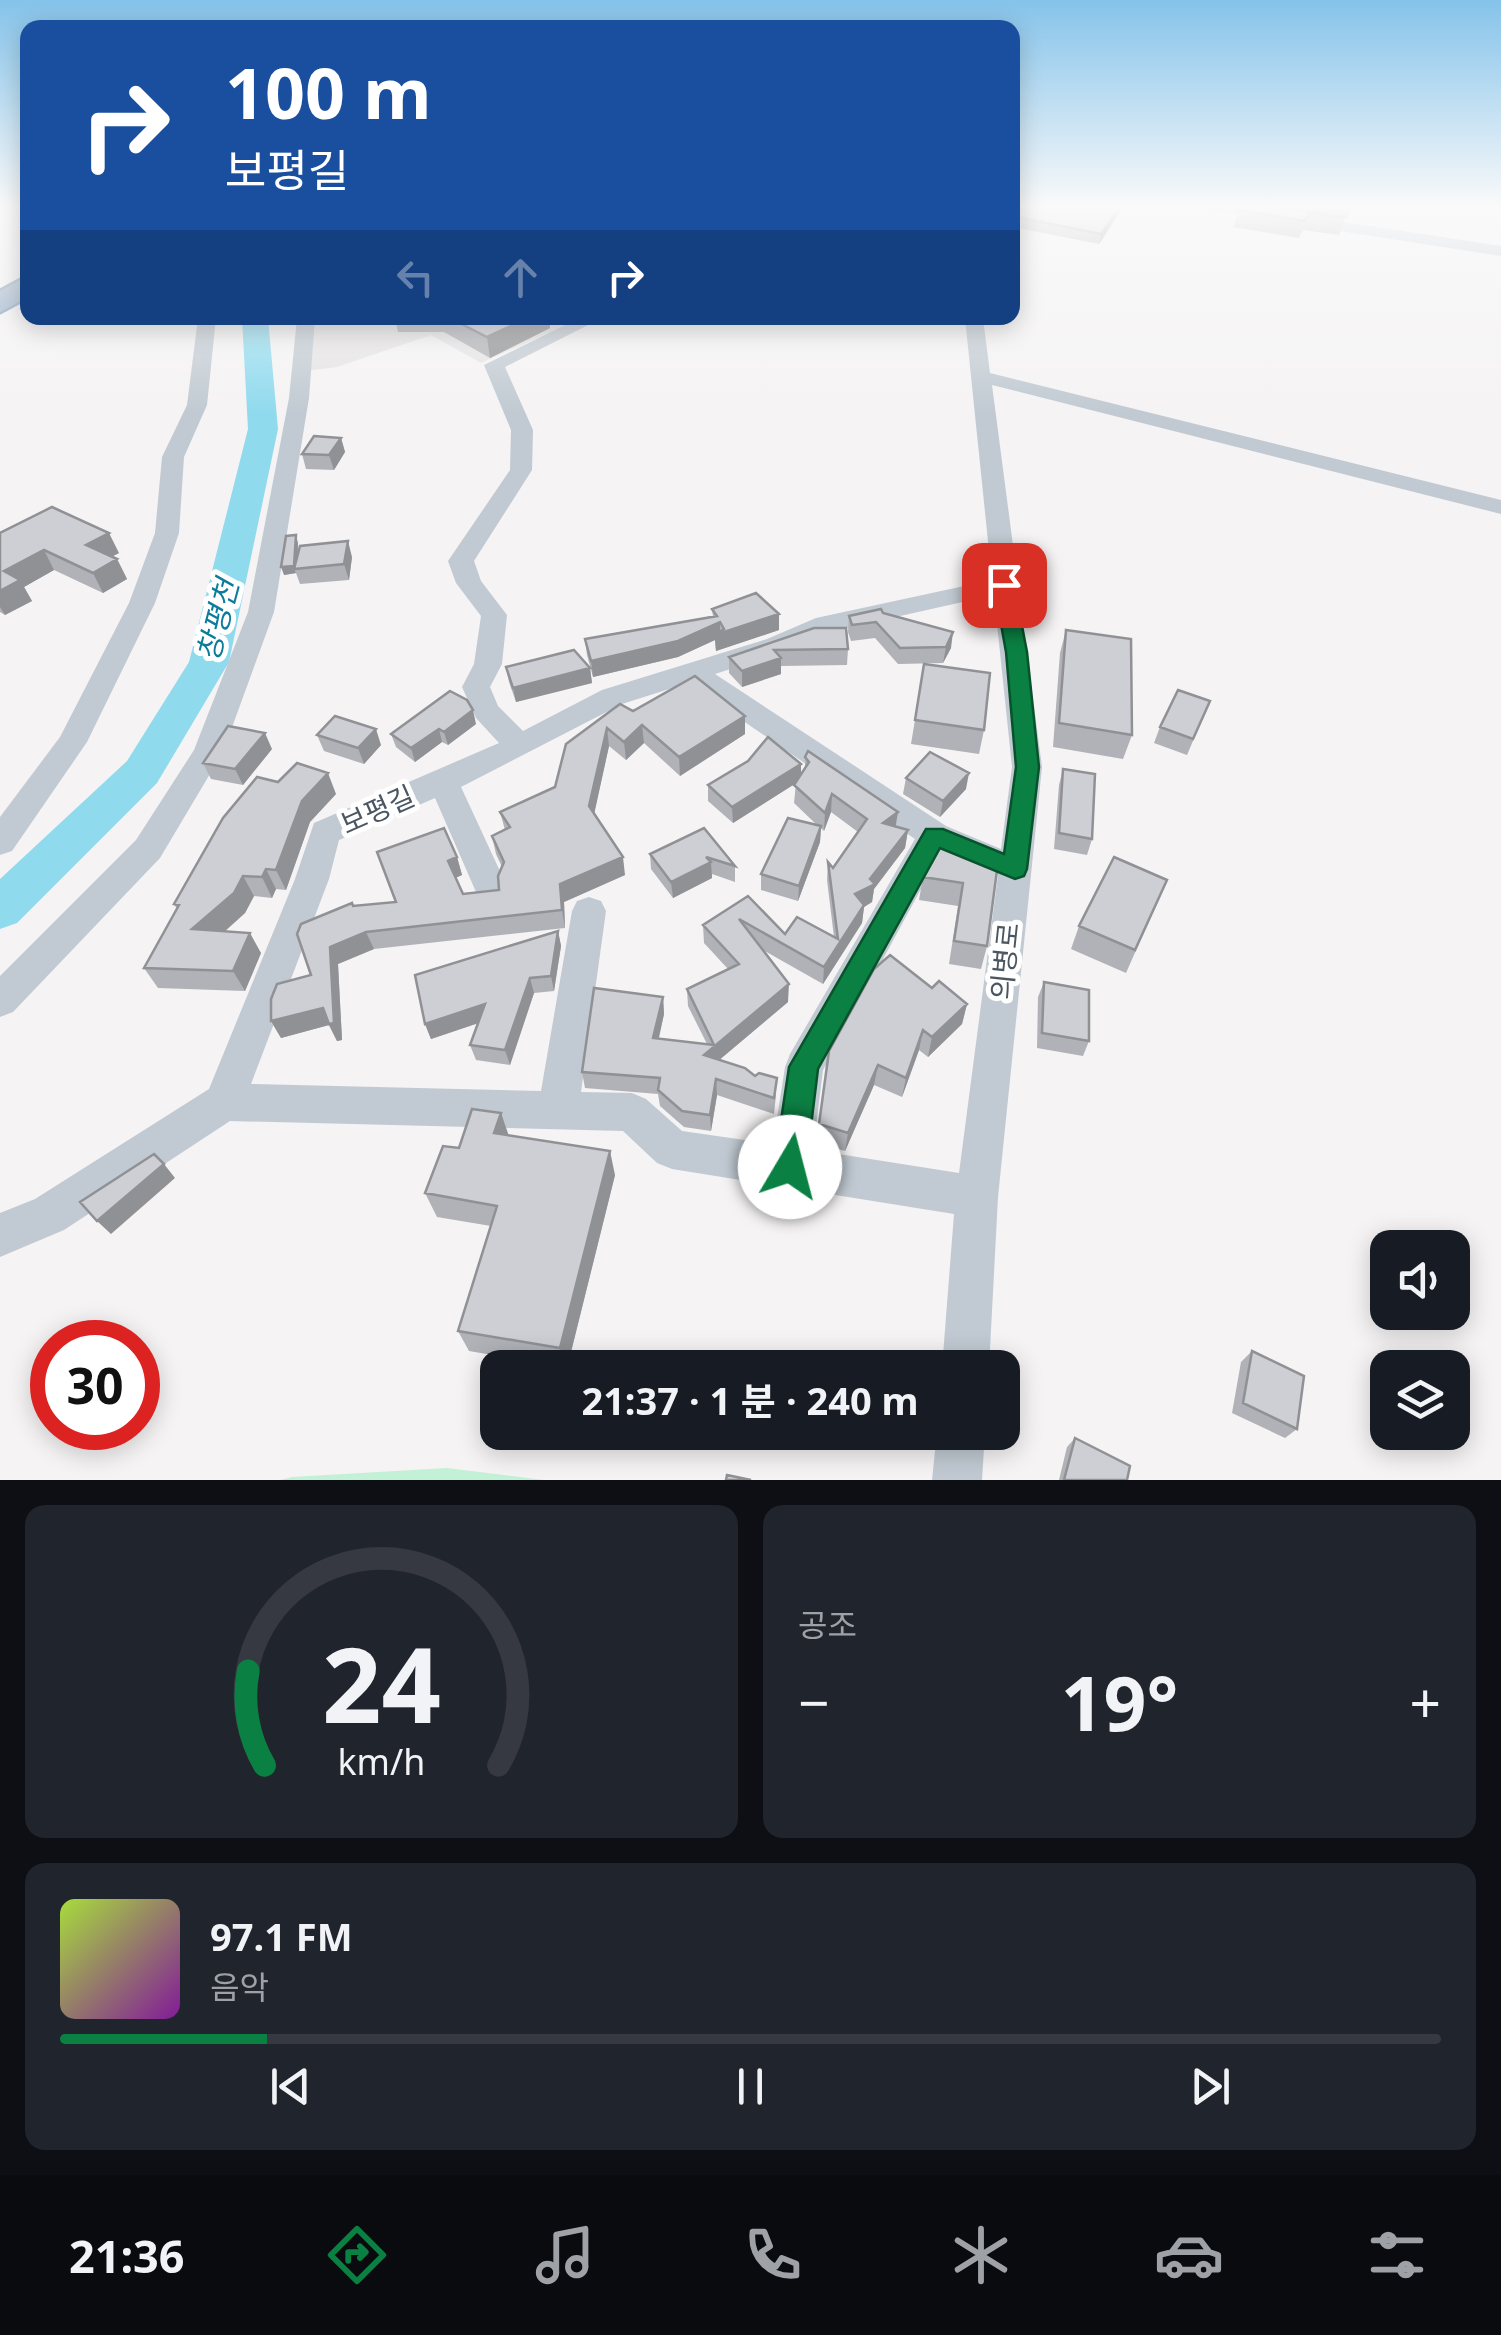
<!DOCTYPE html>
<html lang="ko">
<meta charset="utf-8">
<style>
body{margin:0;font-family:"Noto Sans","Noto Sans KR",sans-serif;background:#20242c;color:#f1f3f6;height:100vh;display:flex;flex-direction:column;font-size:38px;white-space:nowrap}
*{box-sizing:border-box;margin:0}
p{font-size:32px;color:#9ea1a6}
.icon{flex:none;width:55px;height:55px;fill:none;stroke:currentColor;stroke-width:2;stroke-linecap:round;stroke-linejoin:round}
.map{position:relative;height:1480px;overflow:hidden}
.details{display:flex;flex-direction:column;gap:25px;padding:25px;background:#0d0f14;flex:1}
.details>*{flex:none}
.top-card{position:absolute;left:20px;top:20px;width:1000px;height:305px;border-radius:20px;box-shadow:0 5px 25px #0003;background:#1a4fa0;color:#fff;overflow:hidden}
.tools{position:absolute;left:1370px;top:1230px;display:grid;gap:20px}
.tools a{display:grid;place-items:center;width:100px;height:100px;border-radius:20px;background:#171b24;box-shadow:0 5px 25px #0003;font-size:50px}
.speed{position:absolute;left:30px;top:1320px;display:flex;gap:20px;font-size:50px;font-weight:700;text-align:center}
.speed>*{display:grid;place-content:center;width:130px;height:130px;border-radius:50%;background:#171b24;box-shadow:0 5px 25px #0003;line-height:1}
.speed .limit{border:15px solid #d22;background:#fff;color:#111}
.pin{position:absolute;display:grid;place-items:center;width:85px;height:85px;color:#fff;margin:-42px;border-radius:20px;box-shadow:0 5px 15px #0006}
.me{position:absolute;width:110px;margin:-55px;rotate:8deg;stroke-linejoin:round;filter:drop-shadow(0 0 8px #0008)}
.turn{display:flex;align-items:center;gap:35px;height:210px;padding:0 40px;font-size:45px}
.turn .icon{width:130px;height:130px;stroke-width:2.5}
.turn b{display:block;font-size:70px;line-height:85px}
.lanes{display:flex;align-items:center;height:95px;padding:0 40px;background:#0003;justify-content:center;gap:50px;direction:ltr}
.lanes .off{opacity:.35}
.big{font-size:75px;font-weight:700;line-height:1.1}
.details .card{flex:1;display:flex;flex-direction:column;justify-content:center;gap:15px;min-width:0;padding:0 35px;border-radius:20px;background:#20242c}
.details .dial{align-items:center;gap:0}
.dial svg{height:260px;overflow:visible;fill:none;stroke:#363941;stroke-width:7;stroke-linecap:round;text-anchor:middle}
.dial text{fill:#f1f3f6;stroke:none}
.song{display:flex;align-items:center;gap:30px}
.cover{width:120px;height:120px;border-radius:15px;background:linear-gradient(135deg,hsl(80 70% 55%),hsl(290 70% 35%))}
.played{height:10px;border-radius:5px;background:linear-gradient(90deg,#0b8043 15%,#363941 15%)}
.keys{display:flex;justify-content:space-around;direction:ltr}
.heat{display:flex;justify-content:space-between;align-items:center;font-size:55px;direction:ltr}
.details .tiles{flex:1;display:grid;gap:25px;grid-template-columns:1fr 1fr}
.card:last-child{grid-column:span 2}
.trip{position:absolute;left:480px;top:1350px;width:540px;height:100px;border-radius:20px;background:#171b24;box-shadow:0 5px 25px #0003;font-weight:700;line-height:100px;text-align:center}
.menu{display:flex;height:160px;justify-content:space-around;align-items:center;background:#090b0e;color:#9ea1a6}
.menu .icon{width:70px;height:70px}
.menu .active{color:#0b8043}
.menu b{font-size:45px;color:#f1f3f6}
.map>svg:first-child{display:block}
.education{fill:#e6e4e5}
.green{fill:#c3f1d5}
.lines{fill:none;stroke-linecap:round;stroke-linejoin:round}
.river{fill:#90daee;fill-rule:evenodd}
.highway-casing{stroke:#7690ad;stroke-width:5}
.minor{fill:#c1cad2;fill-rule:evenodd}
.highway{fill:#8ba5c1;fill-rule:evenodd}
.wall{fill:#b0b2b7}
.shaded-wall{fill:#909195}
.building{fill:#cdcfd5;stroke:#909195;stroke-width:2.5}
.route{fill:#0b8043;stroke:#07532c;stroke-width:2.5}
.labels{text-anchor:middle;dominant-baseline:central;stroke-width:10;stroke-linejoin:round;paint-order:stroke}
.street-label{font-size:28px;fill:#4a5661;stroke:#fff}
.water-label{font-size:30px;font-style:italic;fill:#0c7c9b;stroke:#fff}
</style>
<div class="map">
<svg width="1501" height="1480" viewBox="0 0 1501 1480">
<rect width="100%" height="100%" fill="#f5f3f3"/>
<!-- education -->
<path class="education" d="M311,318H582L481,363L431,335L337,367L306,371Z"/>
<!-- green -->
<path class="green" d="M447,1468L544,1480H280L292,1477Z"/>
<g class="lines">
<!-- river -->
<path class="river" d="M242,318H268L278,429L229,662L157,783L17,923L0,929V879L127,761L189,662L248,429Z"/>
<defs>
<path id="highway" d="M28,276V297L0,312V291Z"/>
</defs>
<!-- highway casing -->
<use href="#highway" class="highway-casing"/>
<!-- minor -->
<path class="minor" d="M1202,206H1239L1501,246V256L1210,211Z
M198,318H216L207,405L184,457L179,533L155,603L87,742L12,851L0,855V817L60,737L129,603L155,533L162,457L187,405Z
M297,318H315L309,398L274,612L223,752L160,858L13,1012L0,1017V976L136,840L194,750L248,612L289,398Z
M579,318H602L505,367L533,430L532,470L474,561L481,581L507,615L502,664L490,687L498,706L523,731L602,690L767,639L816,618L992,580L965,318H983L990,373L1501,500V514L992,385L1042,767L998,1197L989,1368H942L954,1214L672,1169L657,1163L623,1131L230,1121L64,1230L0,1257V1213L35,1199L209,1089L295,879L314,823L499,743L476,718L462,687L474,664L481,616L456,583L448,561L510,470L511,430L484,365ZM994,595L1012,767L1001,849L946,826L715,674L787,651L833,631ZM688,683L915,839L790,1054L785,1067L773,1144L682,1131L646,1099L632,1093L581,1092L606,911L601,901L589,897L577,901L572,911L541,1091L251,1084L329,879L339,840L435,798L476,892L488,895L500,892L505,882L461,787L622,704ZM941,852L998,875L959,1173L813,1150L823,1070Z
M937,1432H985L982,1480H932Z"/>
<!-- highway -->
<use href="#highway" class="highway"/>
</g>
<!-- wall -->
<path class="wall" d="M1012,206H1124L1099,244L1012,227Z
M1241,206H1353L1347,219L1345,218L1339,235L1303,230L1299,238L1233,227Z
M395,318H549L550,328L490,358L444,332H398Z
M341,438L345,452L334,470L306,469L302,454Z
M0,533L119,553L112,556L117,559L127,579L103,593L54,570L24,587L32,601L5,615L0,612Z
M298,543V555L352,557L349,580L300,584L296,573L284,575Z
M712,609L779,614V630L716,651L715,640L678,657L593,677L587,655L585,639L713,617Z
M883,613L951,648L943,663L898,664L875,638L851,641L848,632L849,616Z
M814,628L848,649L847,665L781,666V674L742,687L729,673V657Z
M1066,630L1132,735L1123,759L1053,747L1060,653Z
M506,667L590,668L592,683L516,702L509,682Z
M1210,701L1187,755L1154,743L1160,727Z
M633,711L745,716V734L680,776L644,743L626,760L609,746L594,813L625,875L564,902L565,928L374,949L338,964L342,1040L337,1041L329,1025L281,1038L271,1021L311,975L353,906L396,902L457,857L462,875L455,878L463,894L499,890L502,867L496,854L492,836L505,830L500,812L555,787L566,744Z
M915,720L984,730L979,754L911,744Z
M476,724L448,745L442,742L415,762L396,747L391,734Z
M317,735L381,745L364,764L324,751Z
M272,749L243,785L211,779L203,763Z
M805,757L896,827L908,830L905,848L874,889L872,902L864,907L862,923L823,984L763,950L788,1002L719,1060L776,1095L774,1114L717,1095L711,1131L684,1127L660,1106L658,1094L585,1088L582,1072L663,997L664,1014L659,1038L707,1044L688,1006L687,989L728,969L704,943L703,925L748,896L785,934L834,937L827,880L828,862L833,868L858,832L831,812L824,831L821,828L820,842L798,901L761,890V874L817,825L794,803L796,783L733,823L708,801V785L801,764V775L805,769Z
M1063,769L1092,839L1087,855L1054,849L1059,785Z
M906,778L966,789L940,817L903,794Z
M336,794L310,822L286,890L276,889L272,898L254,896L245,913L224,932L261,953L245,991L158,988L144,968L177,909L174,904Z
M704,828L735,866V882L712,874V878L673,898L651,869L650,854Z
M999,855L987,946L981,969L949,964L958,906L919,900L923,877Z
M1167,880L1126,973L1071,949L1079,926Z
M558,931L561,946L554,991L534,993L510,1065L476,1060L470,1045L479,1023L431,1039L425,1024Z
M1044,982L1089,1041L1083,1056L1037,1048L1038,997Z
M932,988L967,1004L962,1024L928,1057L919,1050L902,1097L874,1085L845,1151L818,1143L829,1051Z
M501,1113L509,1136L615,1175L567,1368L469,1351L458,1331L491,1226L437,1217L425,1193L459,1148Z
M1252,1351L1297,1429L1285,1438L1232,1413L1241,1362Z
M1075,1438L1127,1480H1059L1067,1447Z"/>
<!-- shaded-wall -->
<path class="shaded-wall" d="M1120,206H1124L1099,244L1101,234Z
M528,318H549L550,328L490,358L487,337Z
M341,438L345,452L334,470L329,455Z
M109,533L119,553L96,565L86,545Z
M296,535L298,543L297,569H294L296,573L284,575L281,567Z
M348,541L352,557L349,580L344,564Z
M44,550L54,570L24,587L32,601L5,615L0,607V591L4,571Z
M117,559L127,579L103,593L93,573Z
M779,614V630L716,651L715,640L678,657L593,677L591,661L720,622V633Z
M953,632L951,648L943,663L946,647Z
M781,658V674L742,687V671Z
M590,668L592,683L516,702L513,688Z
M473,710L476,724L448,745L444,732Z
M745,716V734L680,776L679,757Z
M642,725L644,743L626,760L624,742Z
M607,728L609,746L592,824L589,806Z
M376,729L381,745L364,764L358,748Z
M439,729L442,742L415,762L411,748Z
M265,733L272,749L243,785L235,769Z
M801,764V780L733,823L732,807Z
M328,773L336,794L310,822L286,890L276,870L302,801Z
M969,773L966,789L940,817L943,801Z
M832,794L831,812L824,831L825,813Z
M898,812L895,830L883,823Z
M821,826L820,842L798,901L799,886Z
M908,830L905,848L874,889L872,902L864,907L862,923L823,984L824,967L863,907L855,894L870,879Z
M457,857L462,875L453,879L448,861Z
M623,857L625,875L564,902L565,928L562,910L560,884Z
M711,862L712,878L673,898L671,882Z
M266,869L276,889L272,898L262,877Z
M243,876L254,896L245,913L204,950L192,929Z
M558,931L561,946L554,991L551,976Z
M366,932L374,949L338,964L342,1040L337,1041L329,1025L281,1038L271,1021L323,1008L330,947Z
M250,933L261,953L245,991L233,971Z
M530,978L534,993L510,1065L505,1050Z
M789,984L788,1002L705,1072L704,1055Z
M663,997L664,1014L655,1054L653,1038Z
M485,1004L490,1019L431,1039L425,1024Z
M967,1004L962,1024L928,1057L932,1037Z
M923,1030L919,1050L902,1097L906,1078Z
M878,1065L874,1085L845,1151L848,1133Z
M716,1079L717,1095L711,1131L710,1115Z
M501,1113L509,1137L494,1133Z
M610,1151L615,1175L567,1368L560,1348Z
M164,1164L175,1178L111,1234L97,1221Z"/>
<!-- building -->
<path class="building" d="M1012,206H1120L1101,234L1012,216Z
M1241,206H1268L1345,217L1309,213L1305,221L1238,210Z
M450,318H528L487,337Z
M314,436L341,438L329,455L302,454Z
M52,507L109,533L86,545L117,559L93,573L44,550L4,571L20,580L0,591V533Z
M296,535L294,566L281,567L286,536Z
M348,541L344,564L294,569L300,546Z
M756,593L779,614L715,635L724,629L720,622L678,641L591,661L585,639L717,616L712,609Z
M881,609L883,613L953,632L946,647L900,648L876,622L852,625L849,616Z
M814,628H846L848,649L774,650L781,658L742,671L729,657Z
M1066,630L1131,639L1132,735L1059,723Z
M574,650L590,668L513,688L506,667Z
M924,664L990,673L984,730L915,720Z
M695,676L745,716L679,757L642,725L624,742L607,728L589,806L623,857L560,884L562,910L366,932L330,947L334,1023L329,1024L323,1008L271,1021V999L277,984L311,975L297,934L301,924L352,903L353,906L396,902L377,852L444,828L457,857L448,861L463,894L499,890L498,876L504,862L492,836L510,827L500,812L555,787L566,744L620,704L633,711Z
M1178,690L1210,701L1193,739L1160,727Z
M450,691L467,700L473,710L444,732L439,729L411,748L391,734Z
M335,716L376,729L358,748L317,735Z
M228,726L265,733L235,769L203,763Z
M768,737L801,764L732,807L708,785L748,761Z
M808,751L898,812L883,823L908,830L870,879L875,884L855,894L864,905L824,967L739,919L789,984L704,1055L745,1068L755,1076L759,1073L777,1078L774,1098L716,1079L710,1115L682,1111L658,1090L660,1078L582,1072L594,988L663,997L653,1038L714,1045L687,989L739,964L703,925L748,896L785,934L797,917L838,939L828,862L833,868L867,819L832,794L825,813L794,785L809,762L805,757Z
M930,752L969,773L943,801L906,778Z
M297,763L328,773L302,801L276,870L266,869L262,877L243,876L234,893L192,929L250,933L233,971L144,968L179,905L174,904L223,818L257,777L278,782Z
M1063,769L1095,774L1092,839L1059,833Z
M788,818L821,826L799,886L761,874Z
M704,828L735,866L706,857L711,862L671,882L650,854Z
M942,843L999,855L987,946L954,941L963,883L923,877Z
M1114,857L1167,880L1135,950L1079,926Z
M558,931L551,976L530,978L505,1050L470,1045L485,1004L425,1024L415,975Z
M890,955L932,988L939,981L967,1004L932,1037L923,1030L906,1078L878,1065L848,1133L819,1124L829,1051L874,969Z
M1044,982L1089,990V1041L1042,1033Z
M472,1109L501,1113L494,1133L610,1151L560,1348L458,1331L497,1206L425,1193L443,1146L459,1148Z
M154,1154L164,1164L97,1221L80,1202Z
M1252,1351L1304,1376L1297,1429L1243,1403Z
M1075,1438L1130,1466L1127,1480H1064Z
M727,1475L751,1480H726Z"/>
<!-- sky -->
<linearGradient id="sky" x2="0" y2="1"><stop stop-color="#85c3ea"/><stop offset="0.5" stop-color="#fafafa"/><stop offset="1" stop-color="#fafafa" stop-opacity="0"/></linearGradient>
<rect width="1501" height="413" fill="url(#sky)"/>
<!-- route -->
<path class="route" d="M1004,579L1014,585L1027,652L1039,767L1027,869L1024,876L1015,879L940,848L818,1069L806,1167L801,1178L790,1182L779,1178L774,1167L789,1067L926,829H943L1004,854L1016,767L1006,652L994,585Z"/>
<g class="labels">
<!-- street labels -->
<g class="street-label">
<text transform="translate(377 809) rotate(-24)">보평길</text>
<text transform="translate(1004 961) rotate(-84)">의병로</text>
</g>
<!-- water labels -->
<g class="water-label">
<text transform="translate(217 620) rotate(-75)">창평천</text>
</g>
</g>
</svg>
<div class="tools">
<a><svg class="icon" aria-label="sound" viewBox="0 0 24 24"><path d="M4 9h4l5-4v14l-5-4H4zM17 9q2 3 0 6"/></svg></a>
<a><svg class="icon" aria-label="layers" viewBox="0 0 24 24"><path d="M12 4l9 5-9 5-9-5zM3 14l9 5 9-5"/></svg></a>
</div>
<div class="speed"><div class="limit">30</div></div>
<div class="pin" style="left:1004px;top:585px;background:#d93025"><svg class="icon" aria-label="arrive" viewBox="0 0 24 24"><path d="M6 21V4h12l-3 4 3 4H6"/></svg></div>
<svg class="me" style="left:790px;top:1167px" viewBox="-20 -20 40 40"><circle r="19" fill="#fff"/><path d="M0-13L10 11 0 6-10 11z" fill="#0b8043"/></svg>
<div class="trip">21:37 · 1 분 · 240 m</div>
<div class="top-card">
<div class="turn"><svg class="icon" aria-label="right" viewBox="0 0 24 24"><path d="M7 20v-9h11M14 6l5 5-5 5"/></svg><div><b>100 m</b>보평길</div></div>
<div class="lanes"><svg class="icon off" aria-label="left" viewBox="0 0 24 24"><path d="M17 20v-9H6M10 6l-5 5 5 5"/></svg><svg class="icon off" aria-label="ahead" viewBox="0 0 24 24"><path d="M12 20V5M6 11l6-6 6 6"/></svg><svg class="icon" aria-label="right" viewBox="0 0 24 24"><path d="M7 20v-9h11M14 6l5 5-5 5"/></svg></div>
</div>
</div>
<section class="details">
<div class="tiles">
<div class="card dial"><svg viewBox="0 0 100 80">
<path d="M14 69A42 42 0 1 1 86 69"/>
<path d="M14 69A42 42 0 0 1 9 40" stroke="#0b8043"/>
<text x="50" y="56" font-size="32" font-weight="700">24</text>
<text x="50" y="72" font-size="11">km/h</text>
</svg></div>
<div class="card"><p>공조</p>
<div class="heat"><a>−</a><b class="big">19°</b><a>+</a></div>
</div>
<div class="card">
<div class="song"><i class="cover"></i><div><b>97.1 FM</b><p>음악</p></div></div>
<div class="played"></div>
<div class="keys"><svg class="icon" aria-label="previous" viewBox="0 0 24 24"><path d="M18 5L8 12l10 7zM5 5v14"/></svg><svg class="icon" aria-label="pause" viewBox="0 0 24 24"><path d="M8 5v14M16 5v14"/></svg><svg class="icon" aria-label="next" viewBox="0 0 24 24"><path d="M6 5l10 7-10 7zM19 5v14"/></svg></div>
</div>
</div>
</section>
<nav class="menu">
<b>21:36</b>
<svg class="icon active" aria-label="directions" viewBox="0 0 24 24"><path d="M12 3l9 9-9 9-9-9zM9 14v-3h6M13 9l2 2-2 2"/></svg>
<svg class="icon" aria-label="music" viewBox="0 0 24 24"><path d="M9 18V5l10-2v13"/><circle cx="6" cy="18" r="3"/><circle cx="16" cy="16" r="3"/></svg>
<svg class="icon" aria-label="phone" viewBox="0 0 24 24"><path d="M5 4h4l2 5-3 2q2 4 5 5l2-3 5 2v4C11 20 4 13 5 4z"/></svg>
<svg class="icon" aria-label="climate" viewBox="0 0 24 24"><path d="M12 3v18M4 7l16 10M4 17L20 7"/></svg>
<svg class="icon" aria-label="car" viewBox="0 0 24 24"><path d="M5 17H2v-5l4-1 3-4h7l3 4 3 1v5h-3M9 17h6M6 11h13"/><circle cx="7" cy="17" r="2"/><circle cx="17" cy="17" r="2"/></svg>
<svg class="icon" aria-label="filters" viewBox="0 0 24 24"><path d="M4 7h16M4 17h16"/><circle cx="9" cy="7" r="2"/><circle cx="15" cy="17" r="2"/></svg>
</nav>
